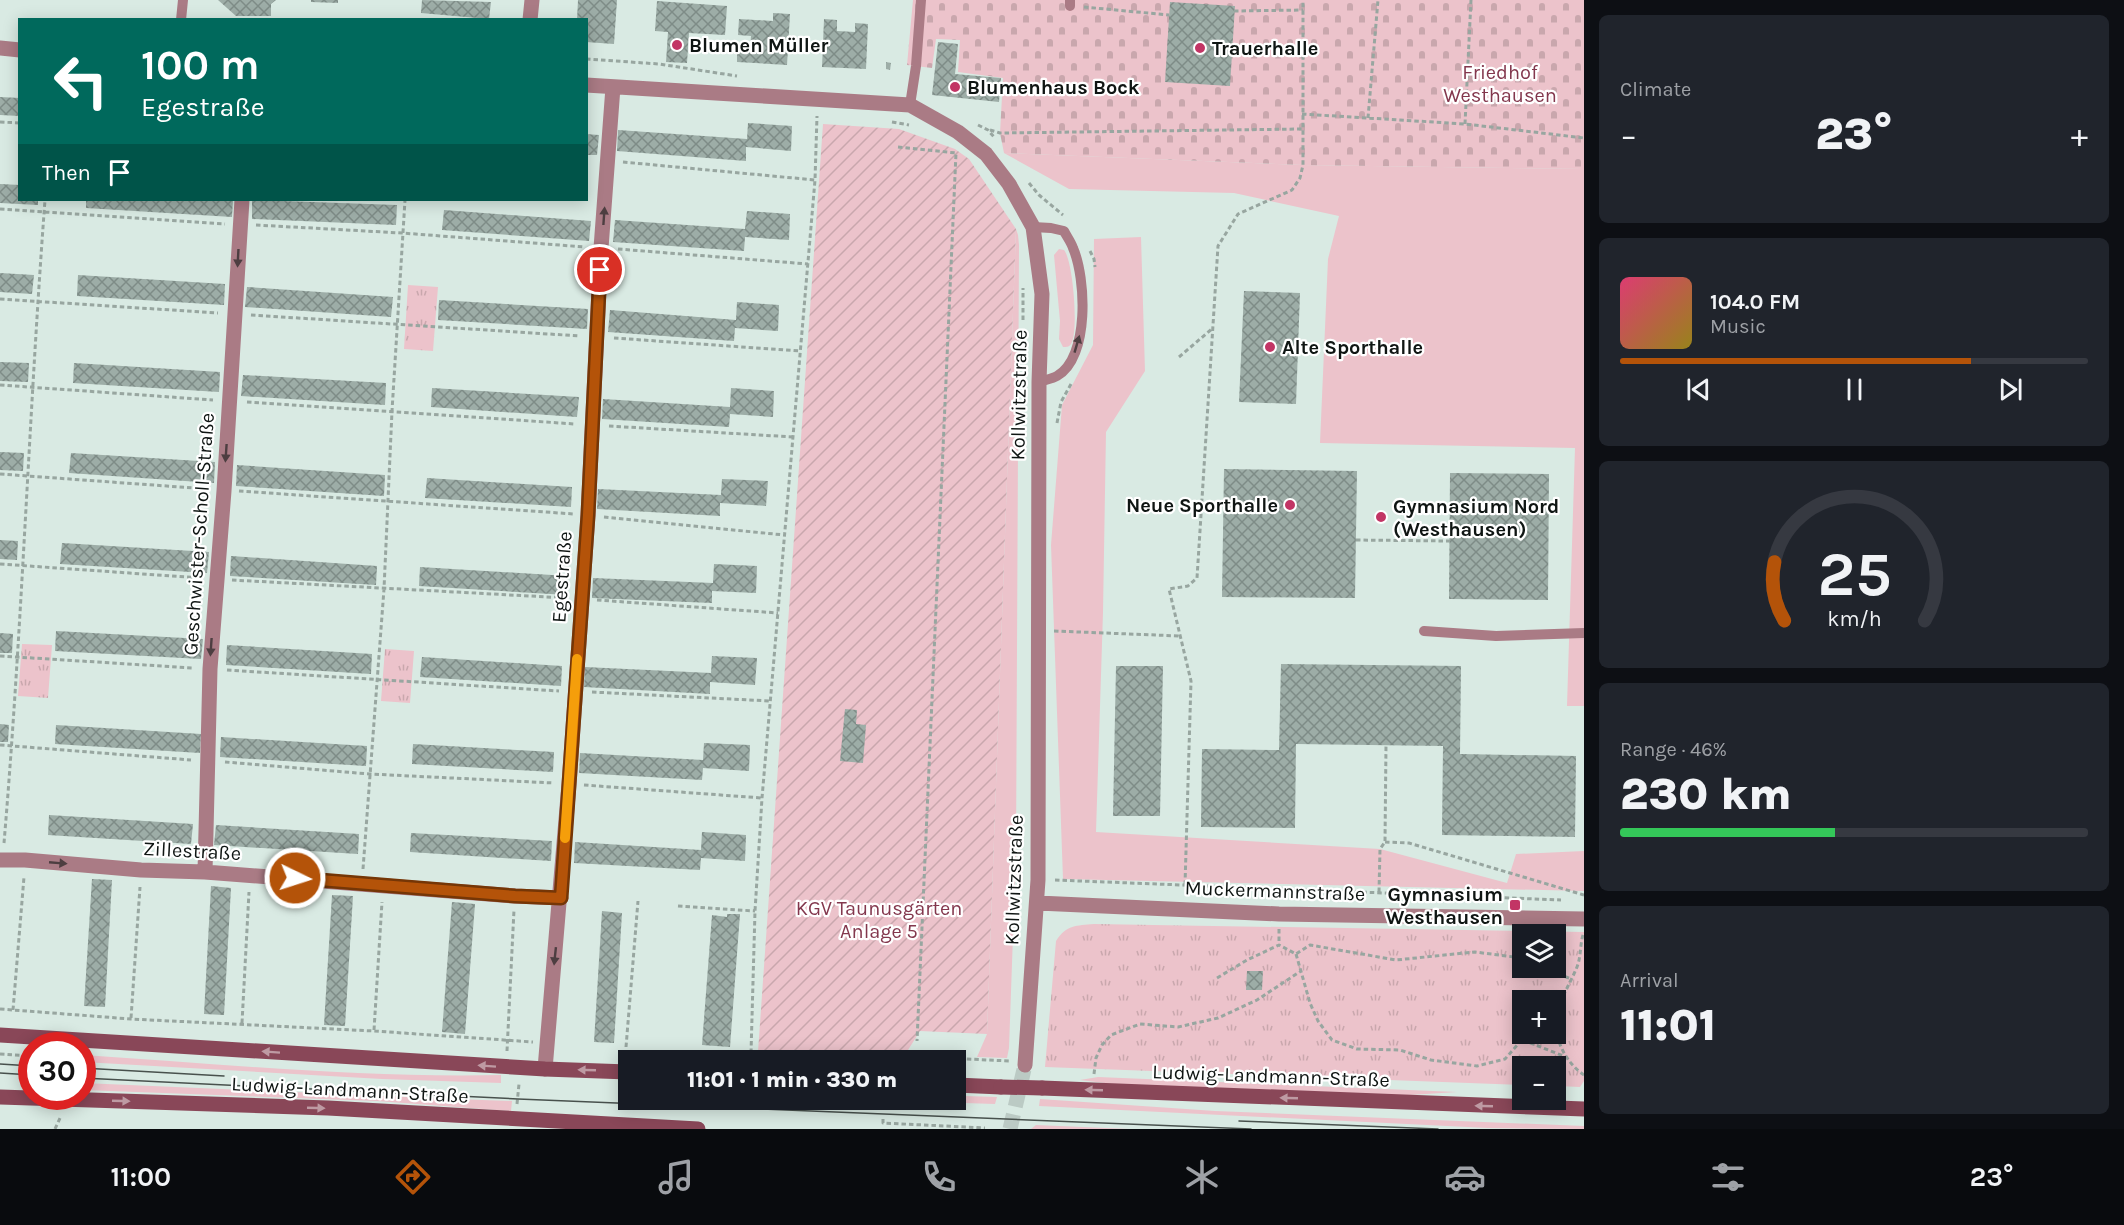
<!DOCTYPE html>
<meta charset="utf-8">
<style>
body{margin:0;font-family:Karla,sans-serif;background:#20242c;color:#f1f3f6;height:100vh;display:flex;flex-direction:column;font-size:22px;white-space:nowrap}
*{box-sizing:border-box;margin:0}
p{font-size:20px;color:#9ea1a6}
.icon{flex:none;width:33px;height:33px;fill:none;stroke:currentColor;stroke-width:2;stroke-linecap:round;stroke-linejoin:round}
.map{position:relative;flex:1;overflow:hidden}
.sheet{display:flex;flex-direction:column;gap:15px;padding:15px;background:#0d0f14;width:540px}
.sheet>*{flex:none}
.guide{position:absolute;left:18px;top:18px;width:570px;height:183px;border-radius:0px;box-shadow:0 3px 15px #0003;background:#00695c;color:#fff;overflow:hidden}
.tools{position:absolute;left:1512px;top:924px;display:grid;gap:12px}
.tools a{display:grid;place-items:center;width:54px;height:54px;border-radius:0px;background:#171b24;box-shadow:0 3px 15px #0003;font-size:30px}
.speed{position:absolute;left:18px;top:1032px;display:flex;gap:12px;font-size:30px;font-weight:700;text-align:center}
.speed>*{display:grid;place-content:center;width:78px;height:78px;border-radius:50%;background:#171b24;box-shadow:0 3px 15px #0003;line-height:1}
.speed .limit{border:9px solid #d22;background:#fff;color:#111}
.pin{position:absolute;display:grid;place-items:center;width:51px;height:51px;color:#fff;margin:-26px;border:3px solid #fff;border-radius:50%;box-shadow:0 2px 6px #0007}
.me{position:absolute;width:66px;margin:-33px;rotate:94deg;stroke-linejoin:round;filter:drop-shadow(0 0 4px #0008)}
.turn{display:flex;align-items:center;gap:21px;height:126px;padding:0 24px;font-size:27px}
.turn .icon{width:78px;height:78px;stroke-width:2.5}
.turn b{display:block;font-size:42px;line-height:51px}
.then{display:flex;align-items:center;height:57px;padding:0 24px;background:#0003;gap:12px;font-size:22px}
.big{font-size:45px;font-weight:800;line-height:1.1}
.sheet .widget{flex:1;display:flex;flex-direction:column;justify-content:center;gap:9px;min-width:0;padding:0 21px;border-radius:9px;background:#20242c}
.sheet .dial{align-items:center;gap:0}
.dial svg{height:156px;overflow:visible;fill:none;stroke:#363941;stroke-width:7;stroke-linecap:round;text-anchor:middle}
.dial text{fill:#f1f3f6;stroke:none}
.song{display:flex;align-items:center;gap:18px}
.cover{width:72px;height:72px;border-radius:9px;background:linear-gradient(135deg,hsl(340 70% 55%),hsl(50 70% 35%))}
.played{height:6px;border-radius:3px;background:linear-gradient(90deg,#b45309 75%,#363941 75%)}
.keys{display:flex;justify-content:space-around;direction:ltr}
.heat{display:flex;justify-content:space-between;align-items:center;font-size:33px;direction:ltr}
.charge{height:9px;border-radius:4px;background:linear-gradient(90deg,#34c759 46%,#363941 0)}
.trip{position:absolute;left:618px;top:1050px;width:348px;height:60px;border-radius:0px;background:#171b24;box-shadow:0 3px 15px #0003;font-weight:800;line-height:60px;text-align:center}
.tab-bar{display:flex;height:96px;justify-content:space-around;align-items:center;background:#090b0e;color:#9ea1a6}
.tab-bar .icon{width:42px;height:42px}
.tab-bar .on{color:#b45309}
.tab-bar b{font-size:27px;color:#f1f3f6}
main{display:flex;flex:1;min-height:0}
.map>svg:first-child{display:block}
.grass{fill:#ecc3cb}
.cemetery{fill:url(#cemetery-stones)}
.park{fill:url(#park-tufts);fill-rule:evenodd}
.garden{fill:url(#garden-furrows)}
.building{fill:url(#building-cross-hatch)}
.lines{fill:none;stroke-linecap:round;stroke-linejoin:round}
.street-tunnel{stroke:#bbcac4;stroke-width:15;stroke-dasharray:15 8;stroke-linecap:butt}
.path{stroke:#98a6a0;stroke-width:3;stroke-dasharray:4.5 3;stroke-linecap:butt}
.lane{stroke:#aa7b85;stroke-width:10}
.street{stroke:#aa7b85;stroke-width:15}
.secondary{stroke:#894758;stroke-width:15}
.tram{stroke:#48514d;stroke-width:1.5}
.secondary-bridge{stroke:#894758;stroke-width:15}
.oneway{fill:#4d3e41}
.oneway2{fill:#be9aa3}
.route-casing{stroke:#753606;stroke-width:15}
.route{stroke:#b45309;stroke-width:10}
.slow{stroke:#f59e0b;stroke-width:10}
.poi-dot{fill:#c23565;stroke:#fff;stroke-width:2}
.labels{text-anchor:middle;dominant-baseline:central;stroke-width:4.5;stroke-linejoin:round;paint-order:stroke}
.poi-label{font-size:20px;font-weight:bold;fill:#0f1513;stroke:#fff;text-anchor:start}
.park-label{font-size:20px;fill:#83374d;stroke:#fff}
.street-label{font-size:20px;fill:#0f1513;stroke:#fff}
</style>
<main>
<div class="map">
<svg width="1584" height="1129" viewBox="0 0 1584 1129">
<defs>
<pattern id="cemetery-stones" width="16" height="16" patternUnits="userSpaceOnUse" patternTransform="scale(1.5)"><rect width="16" height="16" fill="#ecc3cb"/><path d="M2 7V4a2 2 0 0 1 4 0v3zM10 15v-3a2 2 0 0 1 4 0v3z" fill="#c9a7ad"/></pattern>
<pattern id="park-tufts" width="24" height="20" patternUnits="userSpaceOnUse" patternTransform="scale(1.5)"><rect width="24" height="20" fill="#ecc3cb"/><path d="M3 7l-1-3M5 7V3M7 7l1-3M15 17l-1-3M17 17v-4M19 17l1-3" fill="none" stroke="#c9a7ad"/></pattern>
<pattern id="garden-furrows" width="10" height="10" patternUnits="userSpaceOnUse" patternTransform="scale(1.5)"><rect width="10" height="10" fill="#ecc3cb"/><path d="M-1 1l2-2M0 10L10 0M9 11l2-2" fill="none" stroke="#c9a7ad"/></pattern>
<pattern id="building-cross-hatch" width="8" height="8" patternUnits="userSpaceOnUse" patternTransform="scale(1.5)"><rect width="8" height="8" fill="#9dada7"/><path d="M0 0l8 8M0 8l8-8" fill="none" stroke="#7e8c87"/></pattern>
</defs>
<rect width="100%" height="100%" fill="#d9eae3"/>
<!-- grass -->
<path class="grass" d="M1004,153L1303,165L1584,169V706H1567L1575,448L1320,443L1328,259L1339,216L1234,193L1069,189Z
M1016,229L1018,235L1019,245L1016,851L1009,1048L1007,1058L977,1057L987,1034Z
M1141,237L1145,371L1106,432L1103,612L1096,832L1380,849L1507,883L1516,854L1584,851V891L1063,879L1051,545L1062,405L1093,345L1094,239Z
M1059,249L1064,250C1073,260 1079,332 1071,344C1069,347 1067,347 1063,347L1059,339L1060,321L1054,255Z
M83,1055C222,1064 362,1078 501,1075V1083L382,1079L83,1062Z
M1098,1077L1457,1092L1395,1096L1121,1085L1080,1080Z
M83,1083L454,1099L512,1101L511,1111L377,1101L83,1090Z
M965,1096L997,1097L995,1104L964,1103Z
M1040,1099L1215,1111L1584,1126V1129L1488,1128L1039,1106Z
M1036,1125L1130,1129H1031Z"/>
<!-- cemetery -->
<path class="cemetery" d="M913,0H1584V169L1303,165L1004,153L1000,133L1003,78L958,72L960,40L936,39L932,68L907,65Z"/>
<!-- park -->
<path class="park" d="M408,285L438,287L433,351L404,349Z
M22,644L52,645L48,698L18,696Z
M385,649L414,651L410,703L381,701Z
M1094,924L1584,932V1081L1580,1087L1556,1086V1066H1522V1085L1045,1067L1056,941C1067,924 1076,926 1094,924ZM1522,934H1556V968H1522ZM1522,1000H1556V1034H1522Z"/>
<!-- garden -->
<path class="garden" d="M823,124L899,129L955,149L969,159L1016,229L987,1034L920,1031L903,1058L758,1052Z"/>
<!-- building -->
<path class="building" d="M218,0H276L271,4V16H236Z
M311,0H338V3L311,2Z
M422,0L491,2L489,19L421,13Z
M578,0H617L614,44L586,42V20H577Z
M657,1L727,6L725,35L689,33L687,63L666,62L668,32L655,31Z
M1170,2L1235,6L1230,86L1165,82Z
M773,13L790,14L787,65L737,62V48L750,49L751,36L738,35L739,19L773,21Z
M824,19L837,20V31L855,32V23L868,24L866,69L822,67Z
M938,42L958,44L955,74L1001,78L999,102L932,95Z
M886,62L891,63L890,70L886,69Z
M0,97L20,98V116L0,115Z
M748,123L792,126L791,151L746,147V161L617,151L618,130L747,139Z
M586,134L599,135L597,155H586Z
M0,184L20,185V200H38V205L0,203Z
M86,200H233L232,217L86,208Z
M252,200L397,205L396,225L252,219Z
M444,210L591,221L589,241L442,230Z
M747,211L790,214L789,240L745,237L744,251L613,242L615,220L745,229Z
M0,273L34,275L32,294L0,292Z
M78,275L225,284L224,305L77,296Z
M247,287L393,297L391,317L245,307Z
M1244,291L1300,293L1296,404L1239,402Z
M439,300L588,309L587,329L438,320Z
M737,302L779,305L778,331L735,328L734,341L608,332L610,310L736,320Z
M0,362L29,363L28,382L0,381Z
M74,363L220,372L219,392L73,383Z
M243,375L386,383L385,405L241,396Z
M432,388L579,397L577,417L431,407Z
M731,388L774,391L773,417L730,414L729,427L602,419L603,399L730,407Z
M0,452L24,453L23,471L0,470Z
M71,453L215,462L214,483L69,473Z
M237,465L385,475L384,496L236,486Z
M1224,469L1357,471L1355,598L1222,597Z
M1450,473L1549,474L1548,600L1449,599Z
M427,478L572,487L571,507L425,498Z
M722,479L768,481L766,506L720,503V516L597,509L598,489L721,495Z
M0,540L18,541L17,560L0,559Z
M62,543L209,552L207,573L60,564Z
M231,556L377,566L376,585L230,576Z
M714,564L757,566L756,593L712,591V603L592,598L593,578L713,583Z
M420,567L568,576L567,595L419,586Z
M56,631L203,639L201,659L55,651Z
M0,633L13,634L12,653H0Z
M227,645L372,654L371,674L226,665Z
M712,656L757,658L755,685L710,682V694L584,687L585,667L711,673Z
M422,657L562,666L561,686L420,677Z
M1281,664L1461,666L1460,754L1576,756L1575,837L1442,835L1443,746L1296,744L1295,828L1201,827L1202,749L1279,750Z
M1116,666H1163L1160,816H1113Z
M845,709L857,710L856,724L866,725L863,763L840,761Z
M0,724L9,725L8,742H0Z
M56,725L201,734L200,753L55,744Z
M221,737L367,746L366,766L220,757Z
M704,743L750,745L749,771L703,768L702,780L579,773L580,753L703,760Z
M413,744L554,752L553,772L412,764Z
M49,815L193,824L191,844L48,835Z
M216,825L359,834L358,854L214,845Z
M702,832L746,835L745,861L701,858L700,870L574,863L575,842L701,850Z
M411,833L552,841L551,861L410,852Z
M92,879L112,880L105,1007L84,1006Z
M211,886L231,888L224,1015L204,1014Z
M332,895L353,896L345,1026L324,1025Z
M452,902L475,904L465,1034L442,1032Z
M602,911L622,913L614,1043L594,1042Z
M727,914H740L730,1047L702,1045L712,915L727,917Z
M1247,971H1263L1262,990H1246Z"/>
<g class="lines">
<!-- street-tunnel -->
<path class="street-tunnel" d="M1010,1129L1025,1065"/>
<!-- path -->
<path class="path" d="M1084,7L1169,15
M1234,11L1303,10
M586,59L659,64L737,76
M1302,114L1465,124L1584,138
M1368,118L1378,0
M0,122L20,123
M892,122L909,125
M1465,124L1471,0
M978,125L988,130L994,137
M990,130L1000,133L1302,129
M898,147L956,153L917,1041
M623,162L815,180
M1029,183L1039,195L1063,215
M0,209L225,224
M256,225L402,233L585,247
M618,249L808,264
M1090,251L1094,259L1095,267
M0,299L218,313
M251,315L580,336
M1023,320V288
M614,338L800,351
M1179,357L1213,328
M0,385L213,400
M247,402L575,424
M1057,423L1061,402L1071,384
M609,426L793,437
M0,474L208,489
M239,491L574,514
M604,517L784,535
M1356,540L1450,541
M0,564L201,578
M232,580L567,598
M597,600L778,613
M1054,631L1180,636
M0,656L193,668
M227,670L559,691
M592,692L770,701
M0,745L191,760
M225,762L370,774L554,783
M584,785L762,798
M1385,842L1409,843L1584,895
M4,843C22,629 29,414 45,200
M363,869L384,589L392,411L405,200
M1055,880L1561,900
M1185,885L1191,681L1169,589L1188,586L1197,578L1218,246L1238,214L1292,190L1300,178L1303,165V0
M1379,892L1380,849L1385,842L1386,745
M678,906L755,911
M1279,929V945
M1583,935C1580,945 1581,957 1577,967C1570,984 1559,1000 1556,1019C1554,1040 1567,1064 1584,1075
M1296,954L1310,1003L1318,1021L1332,1040L1357,1049L1400,1050L1431,1060L1477,1066L1505,1059L1527,1034
M1544,968L1571,979
M1217,978L1247,960L1279,945L1296,954L1310,945L1396,960L1475,952L1522,958
M0,1009L131,1019L374,1031L533,1042
M13,1010L24,877
M131,1018L140,887
M242,1023L249,892
M374,1030L382,902
M1523,1040L1566,1057
M626,1047L638,901
M507,1051L514,910
M751,1053L755,911L762,798L815,180L817,116
M0,1054L32,1056
M924,1060L925,1057L1010,1061
M1094,1074L1096,1058L1102,1045L1111,1035L1140,1024L1178,1027L1218,1018L1257,1000L1301,971
M883,1102V1100
M517,1104L519,1084
M883,1119V1123L985,1128
M55,1129L61,1116"/>
<!-- lane -->
<path class="lane" d="M1070,6V0
M181,20L183,0
M910,105L916,66L921,0
M1033,227L1051,228L1064,231C1067,237 1071,242 1073,248C1086,278 1090,357 1057,376C1052,379 1044,380 1039,382
M1424,631L1496,636L1584,633"/>
<!-- street -->
<path class="street" d="M530,20L532,0
M0,48L20,50
M586,85L910,105L958,132L986,154L1009,184L1033,227L1042,294L1039,382L1038,880L1025,1065
M0,860H25L141,870L205,872L515,896L561,898
M205,872L210,669L224,491L242,200
M1038,903L1279,914L1584,919
M545,1069L569,784L588,515L601,248L613,87"/>
<!-- secondary -->
<path class="secondary" d="M0,1035L545,1069L628,1072
M956,1085L1001,1087
M1042,1088L1584,1109
M0,1097L328,1108L698,1129"/>
<!-- tram -->
<path class="tram" d="M0,1064L32,1066
M82,1068L224,1076
M0,1073L32,1075
M82,1078L518,1099L1251,1129
M1239,1121L1438,1129"/>
<!-- secondary-bridge -->
<path class="secondary-bridge" d="M1001,1087L1042,1088"/>
</g>
<!-- one-way arrows -->
<defs><path id="oneway-solid" d="M-6-.8H1V-3.2L6.5 0L1 3.2V.8H-6Z" transform="scale(1.5)"/></defs>
<g class="oneway">
<use href="#oneway-solid" transform="translate(604 216) rotate(-86)"/>
<use href="#oneway-solid" transform="translate(238 258) rotate(93)"/>
<use href="#oneway-solid" transform="translate(1077 344) rotate(-74)"/>
<use href="#oneway-solid" transform="translate(226 453) rotate(94)"/>
<use href="#oneway-solid" transform="translate(211 647) rotate(94)"/>
<use href="#oneway-solid" transform="translate(58 863) rotate(5)"/>
<use href="#oneway-solid" transform="translate(555 956) rotate(96)"/>
</g>
<g class="oneway2">
<use href="#oneway-solid" transform="translate(271 1052) rotate(-176)"/>
<use href="#oneway-solid" transform="translate(487 1066) rotate(-176)"/>
<use href="#oneway-solid" transform="translate(587 1070) rotate(-178)"/>
<use href="#oneway-solid" transform="translate(1094 1090) rotate(-178)"/>
<use href="#oneway-solid" transform="translate(1289 1098) rotate(-178)"/>
<use href="#oneway-solid" transform="translate(121 1101) rotate(2)"/>
<use href="#oneway-solid" transform="translate(1484 1106) rotate(-178)"/>
<use href="#oneway-solid" transform="translate(316 1108) rotate(2)"/>
</g>
<g class="lines">
<defs>
<path id="route" d="M295,878L515,896L561,898L588,515L600,270"/>
</defs>
<!-- route casing -->
<use href="#route" class="route-casing"/>
<!-- route -->
<use href="#route" class="route"/>
<!-- slow -->
<path class="slow" d="M565,838L577,659"/>
</g>
<!-- markers -->
<g class="poi-dot">
<circle cx="677" cy="45" r="6"/>
<circle cx="1200" cy="48" r="6"/>
<circle cx="955" cy="87" r="6"/>
<circle cx="1270" cy="347" r="6"/>
<circle cx="1290" cy="505" r="6"/>
<circle cx="1381" cy="517" r="6"/>
<rect x="1509" y="899" width="12" height="12" rx="3"/>
</g>
<g class="labels">
<!-- poi labels -->
<g class="poi-label">
<text x="689" y="45">Blumen Müller</text>
<text x="1212" y="48">Trauerhalle</text>
<text x="967" y="87">Blumenhaus Bock</text>
<text x="1282" y="347">Alte Sporthalle</text>
<text x="1278" y="505" text-anchor="end">Neue Sporthalle</text>
<text x="1393" y="506">Gymnasium Nord<tspan x="1393" dy="23">(Westhausen)</tspan></text>
<text x="1503" y="894" text-anchor="end">Gymnasium<tspan x="1503" dy="23">Westhausen</tspan></text>
</g>
<!-- park labels -->
<g class="park-label">
<text x="1500" y="72">Friedhof<tspan x="1500" dy="23">Westhausen</tspan></text>
<text x="879" y="908">KGV Taunusgärten<tspan x="879" dy="23">Anlage 5</tspan></text>
</g>
<!-- street labels -->
<g class="street-label">
<text transform="translate(1019 395) rotate(-89)">Kollwitzstraße</text>
<text transform="translate(199 534) rotate(-86)">Geschwister-Scholl-Straße</text>
<text transform="translate(562 577) rotate(-86)">Egestraße</text>
<text transform="translate(192 851) rotate(3)">Zillestraße</text>
<text transform="translate(1014 880) rotate(-88)">Kollwitzstraße</text>
<text transform="translate(1275 891) rotate(2)">Muckermannstraße</text>
<text transform="translate(1271 1076) rotate(2)">Ludwig-Landmann-Straße</text>
<text transform="translate(350 1090) rotate(3)">Ludwig-Landmann-Straße</text>
</g>
</g>
</svg>
<div class="tools">
<a><svg class="icon" aria-label="layers" viewBox="0 0 24 24"><path d="M12 4l9 5-9 5-9-5zM3 14l9 5 9-5"/></svg></a>
<a>+</a>
<a>−</a>
</div>
<div class="speed"><div class="limit">30</div></div>
<div class="pin" style="left:600px;top:270px;background:#d93025"><svg class="icon" aria-label="arrive" viewBox="0 0 24 24"><path d="M6 21V4h12l-3 4 3 4H6"/></svg></div>
<svg class="me" style="left:295px;top:878px" viewBox="-20 -20 40 40"><circle r="17" fill="#b45309" stroke="#fff" stroke-width="3"/><path d="M0-11L8 9 0 5-8 9z" fill="#fff"/></svg>
<div class="trip">11:01 · 1 min · 330 m</div>
<div class="guide">
<div class="turn"><svg class="icon" aria-label="left" viewBox="0 0 24 24"><path d="M17 20v-9H6M10 6l-5 5 5 5"/></svg><div><b>100 m</b>Egestraße</div></div>
<div class="then">Then<svg class="icon" aria-label="arrive" viewBox="0 0 24 24"><path d="M6 21V4h12l-3 4 3 4H6"/></svg></div>
</div>
</div>
<section class="sheet">
<div class="widget"><p>Climate</p>
<div class="heat"><a>−</a><b class="big">23°</b><a>+</a></div>
</div>
<div class="widget">
<div class="song"><i class="cover"></i><div><b>104.0 FM</b><p>Music</p></div></div>
<div class="played"></div>
<div class="keys"><svg class="icon" aria-label="previous" viewBox="0 0 24 24"><path d="M18 5L8 12l10 7zM5 5v14"/></svg><svg class="icon" aria-label="pause" viewBox="0 0 24 24"><path d="M8 5v14M16 5v14"/></svg><svg class="icon" aria-label="next" viewBox="0 0 24 24"><path d="M6 5l10 7-10 7zM19 5v14"/></svg></div>
</div>
<div class="widget dial"><svg viewBox="0 0 100 80">
<path d="M14 69A42 42 0 1 1 86 69"/>
<path d="M14 69A42 42 0 0 1 9 39" stroke="#b45309"/>
<text x="50" y="56" font-size="32" font-weight="700">25</text>
<text x="50" y="72" font-size="11">km/h</text>
</svg></div>
<div class="widget"><p>Range · 46%</p><b class="big">230 km</b><div class="charge"></div></div>
<div class="widget"><p>Arrival</p><b class="big">11:01</b></div>
</section>
</main>
<nav class="tab-bar">
<b>11:00</b>
<svg class="icon on" aria-label="directions" viewBox="0 0 24 24"><path d="M12 3l9 9-9 9-9-9zM9 14v-3h6M13 9l2 2-2 2"/></svg>
<svg class="icon" aria-label="music" viewBox="0 0 24 24"><path d="M9 18V5l10-2v13"/><circle cx="6" cy="18" r="3"/><circle cx="16" cy="16" r="3"/></svg>
<svg class="icon" aria-label="phone" viewBox="0 0 24 24"><path d="M5 4h4l2 5-3 2q2 4 5 5l2-3 5 2v4C11 20 4 13 5 4z"/></svg>
<svg class="icon" aria-label="climate" viewBox="0 0 24 24"><path d="M12 3v18M4 7l16 10M4 17L20 7"/></svg>
<svg class="icon" aria-label="car" viewBox="0 0 24 24"><path d="M5 17H2v-5l4-1 3-4h7l3 4 3 1v5h-3M9 17h6M6 11h13"/><circle cx="7" cy="17" r="2"/><circle cx="17" cy="17" r="2"/></svg>
<svg class="icon" aria-label="filters" viewBox="0 0 24 24"><path d="M4 7h16M4 17h16"/><circle cx="9" cy="7" r="2"/><circle cx="15" cy="17" r="2"/></svg>
<b>23°</b>
</nav>
